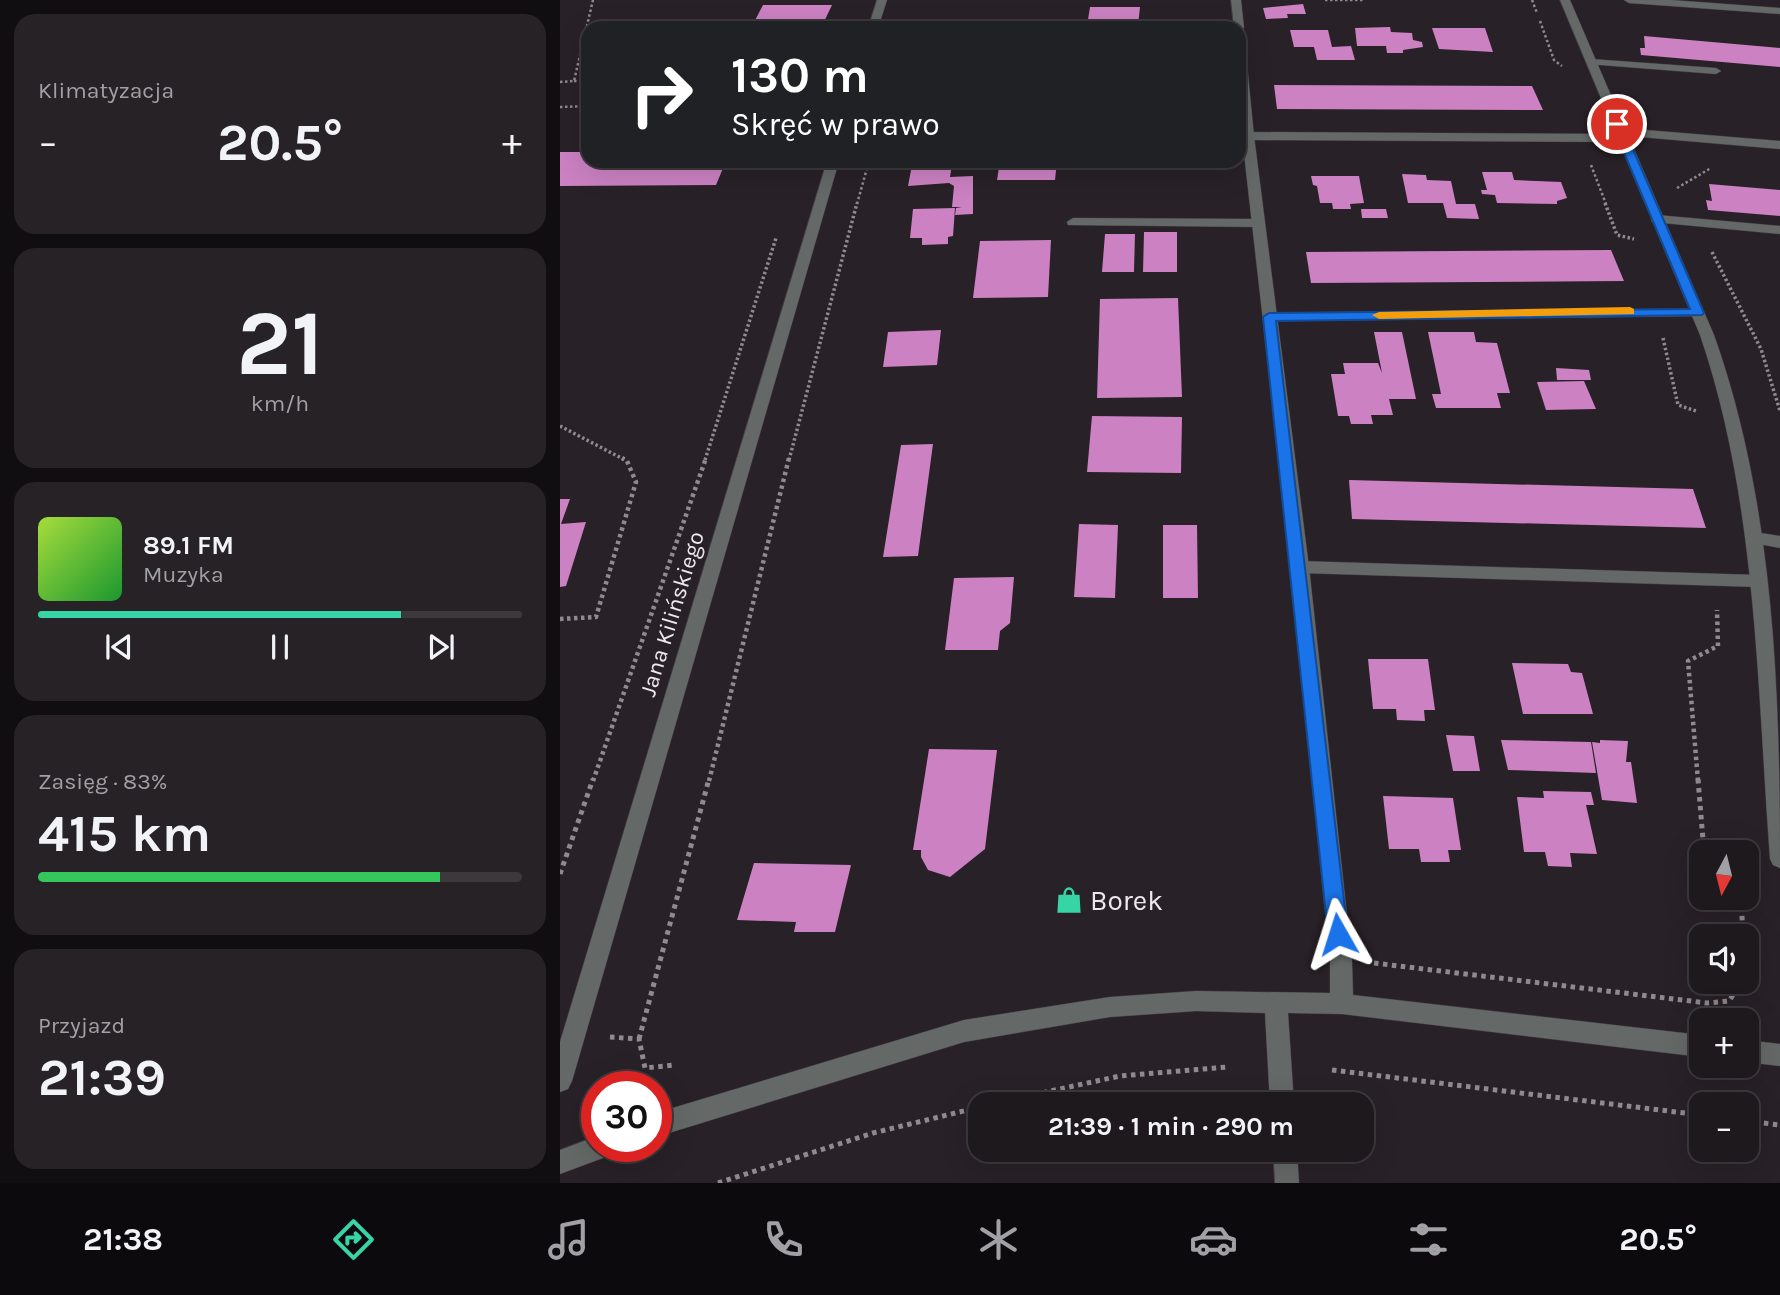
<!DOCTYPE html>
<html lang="pl">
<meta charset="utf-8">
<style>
body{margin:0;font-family:Karla,sans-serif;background:#262226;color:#f1f3f6;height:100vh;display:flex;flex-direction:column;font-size:26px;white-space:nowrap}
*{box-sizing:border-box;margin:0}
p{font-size:23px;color:#a1a0a4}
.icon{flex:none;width:38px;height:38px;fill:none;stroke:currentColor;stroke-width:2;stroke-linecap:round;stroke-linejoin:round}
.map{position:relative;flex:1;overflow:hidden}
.side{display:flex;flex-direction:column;gap:14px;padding:14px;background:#100e10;width:560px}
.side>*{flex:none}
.hud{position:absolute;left:21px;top:21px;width:665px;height:147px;border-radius:21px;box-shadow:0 7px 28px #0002,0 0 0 2px #3c383b;background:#202124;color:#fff;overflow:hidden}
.needle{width:46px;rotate:187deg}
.controls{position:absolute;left:1129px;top:840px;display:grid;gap:14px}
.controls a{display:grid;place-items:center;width:70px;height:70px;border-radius:14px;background:#1e191d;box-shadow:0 7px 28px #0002,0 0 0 2px #3c383b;font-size:35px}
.speed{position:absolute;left:21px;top:1071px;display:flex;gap:14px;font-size:35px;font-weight:700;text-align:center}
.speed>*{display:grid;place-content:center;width:91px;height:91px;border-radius:50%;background:#1e191d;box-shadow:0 7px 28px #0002,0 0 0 2px #3c383b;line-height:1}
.speed .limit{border:10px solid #d22;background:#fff;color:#111}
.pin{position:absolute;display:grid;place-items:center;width:60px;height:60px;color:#fff;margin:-30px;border:4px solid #fff;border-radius:50%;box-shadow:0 2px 7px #0007}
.me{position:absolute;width:77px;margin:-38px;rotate:354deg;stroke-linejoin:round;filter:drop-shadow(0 0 5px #0008)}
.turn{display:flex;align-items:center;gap:24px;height:147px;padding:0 35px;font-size:32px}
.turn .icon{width:91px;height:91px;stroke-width:2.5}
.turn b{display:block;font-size:49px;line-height:60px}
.big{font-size:52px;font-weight:700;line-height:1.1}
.side .tile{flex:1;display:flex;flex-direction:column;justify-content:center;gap:10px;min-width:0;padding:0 24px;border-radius:21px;background:#262226}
.side .dial{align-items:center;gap:0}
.dial b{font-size:91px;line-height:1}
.song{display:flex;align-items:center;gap:21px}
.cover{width:84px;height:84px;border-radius:10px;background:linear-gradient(135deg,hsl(80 70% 55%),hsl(130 70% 35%))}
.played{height:7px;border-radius:4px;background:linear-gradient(90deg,#37d4a6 75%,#3c383b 75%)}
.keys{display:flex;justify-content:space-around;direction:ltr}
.heat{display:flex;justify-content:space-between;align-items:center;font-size:38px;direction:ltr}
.charge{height:10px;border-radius:5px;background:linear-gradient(90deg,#34c759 83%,#3c383b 0)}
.trip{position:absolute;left:408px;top:1092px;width:406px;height:70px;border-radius:21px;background:#1e191d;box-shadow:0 7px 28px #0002,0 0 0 2px #3c383b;font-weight:700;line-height:70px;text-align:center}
.dock{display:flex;height:112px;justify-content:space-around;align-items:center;background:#0c0a0c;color:#a1a0a4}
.dock .icon{width:49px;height:49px}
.dock .on{color:#37d4a6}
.dock b{font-size:32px;color:#f1f3f6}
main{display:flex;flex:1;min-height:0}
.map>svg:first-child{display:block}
.building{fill:#cb81c2}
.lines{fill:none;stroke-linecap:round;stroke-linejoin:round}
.service-casing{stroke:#443d43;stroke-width:1}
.minor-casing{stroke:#443d43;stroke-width:1}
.tertiary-casing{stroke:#443d43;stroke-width:1}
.path-far3{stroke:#908a8f;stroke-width:2.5;stroke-dasharray:2.5 2.5;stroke-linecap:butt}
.path-far2{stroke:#908a8f;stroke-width:3.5;stroke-dasharray:2.5 2.5;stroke-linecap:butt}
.path-far1{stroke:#908a8f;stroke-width:4.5;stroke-dasharray:3.5 3.5;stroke-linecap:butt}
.path{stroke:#908a8f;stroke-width:5;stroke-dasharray:4.5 4.5;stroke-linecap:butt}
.service{fill:#646967;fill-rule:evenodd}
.minor{fill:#646967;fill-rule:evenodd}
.tertiary{fill:#646967;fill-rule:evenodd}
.route{fill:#1a73e8;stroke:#114b97;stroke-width:2}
.slow{fill:#f59e0b}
.labels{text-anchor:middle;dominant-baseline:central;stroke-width:7;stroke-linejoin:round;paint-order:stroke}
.street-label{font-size:23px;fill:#ede8ec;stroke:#282127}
.near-poi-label{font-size:28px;fill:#ede8ec;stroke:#282127;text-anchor:start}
</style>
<main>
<section class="side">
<div class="tile"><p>Klimatyzacja</p>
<div class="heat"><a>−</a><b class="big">20.5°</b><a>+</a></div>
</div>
<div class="tile dial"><b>21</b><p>km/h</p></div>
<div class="tile">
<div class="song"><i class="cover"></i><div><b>89.1 FM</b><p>Muzyka</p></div></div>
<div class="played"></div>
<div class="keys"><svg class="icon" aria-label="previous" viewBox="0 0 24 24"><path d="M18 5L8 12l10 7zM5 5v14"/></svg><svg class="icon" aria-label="pause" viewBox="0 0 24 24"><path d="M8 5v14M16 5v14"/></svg><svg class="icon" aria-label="next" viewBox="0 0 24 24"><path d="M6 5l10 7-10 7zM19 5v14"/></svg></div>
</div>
<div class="tile"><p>Zasięg · 83%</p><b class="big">415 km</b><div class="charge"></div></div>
<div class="tile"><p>Przyjazd</p><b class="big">21:39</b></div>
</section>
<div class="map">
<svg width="1220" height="1183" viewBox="0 0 1220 1183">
<rect width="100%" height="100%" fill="#282127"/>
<!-- building -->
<path class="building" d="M743,4L746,14H727L728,18L706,19L703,8Z
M203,5H272L261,28H191Z
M530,7H580L578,26H527Z
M504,21V28H382L383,23Z
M830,27L831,32L852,33L853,40L862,42L863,47L843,50V53H827L826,46H797L795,28Z
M872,28H925L933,52L879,49Z
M730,30H768L772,47L791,46L795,60H757L754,47H734Z
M1084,36L1220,48V67L1081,55L1080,48H1085Z
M714,85L972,86L983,110L717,109Z
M0,152H28V161H166L156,185L0,186Z
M440,161H497L495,180H437Z
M392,164L390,177L413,176V214L395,215L396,208L402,207H392L394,186L389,183L348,186L352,165Z
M922,172H952L954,180L1001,182L1007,198L997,201V204L937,203L935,195L922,194L921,190H927Z
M842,174L866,175L867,180L891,181L896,204H915L919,219L887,218L883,203H848Z
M751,176H799L804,203L790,204L791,209H773L772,203H760L757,186L753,185Z
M1149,184L1220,190V216L1148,210L1146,200L1152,201Z
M395,208L393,236L388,237V244L362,245V238H350L353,209Z
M801,209H826L828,218H802Z
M584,232H617V272H583Z
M545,234H575L574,272H542Z
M491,240L488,297L413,298L420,241Z
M1051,250L1064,281L751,283L746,252Z
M618,298L622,397L537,398L540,299Z
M381,330L377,365L323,367L328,332Z
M814,332H842L856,399H829L833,415H811L813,424H791L789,416H778L771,374H785L783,363H818L822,373Z
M868,332H914L916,342L937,343L950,393H937L941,408H876L872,394H881Z
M996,368L1029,370L1031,380H997Z
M1024,381L1036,409L986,410L977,382Z
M532,416L622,417L621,473L527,472Z
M373,444L358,556L323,557L341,445Z
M789,480L1133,489L1146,528L792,519Z
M0,499H10L1,524L26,522L6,586L0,587Z
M519,524L558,525L555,598L514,597Z
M603,525H637L638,598H603Z
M454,577L450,623L440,631L438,650H385L394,578Z
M808,659H868L875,710H864L865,721L837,720L836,709H813Z
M952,663L1008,664L1011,672L1022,673L1033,714H963Z
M886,735L914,736L920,771H893Z
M941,740L1031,742L1036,773L948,770Z
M1040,740L1068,741L1066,762H1071L1077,803L1042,800L1032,742L1040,743Z
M369,749L437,750L425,849L390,877L368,870L361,857V850H353Z
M983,791L1031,792L1034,805H1026L1037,854L1010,853L1012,867L988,866L985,852H964L957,797L984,798Z
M823,796L893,798L901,850H888L890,862H861L859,849H829Z
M194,863L291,865L275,932H234L236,922L177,920Z"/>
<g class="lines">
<defs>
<path id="service" d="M1031,59L1156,68L1161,71L1156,74L1027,64V60Z
M1061,128L1220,141V149L1068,136L1067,141L1063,142L688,140L682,136L688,132L1057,134V130Z
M1097,215L1220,226V234L1092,222L1091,219Z
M513,218L698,219L704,223L698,227L508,225L507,222Z
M1138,309L1145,313L1143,316L709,321L702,317L709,313Z
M1194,532L1220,536V548L1188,542L1186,538L1188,534Z
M740,561L1198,575L1207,581L1198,587L740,573L731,567Z"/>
<path id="minor" d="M671,0H681L684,28L680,31L684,34L694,136L749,567L792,961L793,995L1141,1035V1057L782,1014L728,1013L734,1104H710L705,1013L636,1011L550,1017L404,1042L96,1137V1113L404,1020L550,997L636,991L770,993V961L731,567L682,136L679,28H674Z
M1000,0H1010L1154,335C1214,504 1220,690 1220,868L1213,865L1210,859C1197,685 1197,501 1140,335Z
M1064,0H1111L1220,8V14L1069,3Z
M1186,1040L1220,1044V1066L1186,1062Z
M37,1136V1146H54L51,1155L0,1174V1150Z
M713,1150H737L739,1183H715Z"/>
<path id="tertiary" d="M317,0H327L318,28H308Z
M267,161H279L12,1081L8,1089L0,1092V1042Z"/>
</defs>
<!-- service casing -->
<use href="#service" class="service-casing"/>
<!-- minor casing -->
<use href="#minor" class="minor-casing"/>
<!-- tertiary casing -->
<use href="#tertiary" class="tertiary-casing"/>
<!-- path-far3 -->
<path class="path-far3" d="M765,0H805
M972,0L977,13
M980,21L994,60L1002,66
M14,81H28
M0,82L14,81L33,0
M0,107L28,106
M1031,165L1046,204
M1117,188L1151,168
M297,204L309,161"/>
<!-- path-far2 -->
<path class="path-far2" d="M1045,203L1057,235L1074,239
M1152,252L1201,349L1220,411
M1103,338L1118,405L1136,411
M0,426L65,460
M145,460L216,238
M229,460L297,203"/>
<!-- path-far1 -->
<path class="path-far1" d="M0,619L36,617L76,482L67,461L62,458
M33,781L146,458
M149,781L229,458
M1138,781L1128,661L1158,646L1157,610"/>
<!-- path -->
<path class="path" d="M1138,779L1144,852
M0,874L33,779
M1181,898L1183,936
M814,963L1147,1003L1169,1001L1182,982
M50,1037L79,1039L85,1068L115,1065
M79,1039L149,779
M772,1070L1141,1115
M430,1104L560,1076L667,1067
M1186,1121L1220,1125
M158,1183L313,1133L420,1107"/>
<!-- service -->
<use href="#service" class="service"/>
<!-- minor -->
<use href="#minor" class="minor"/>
<!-- tertiary -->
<use href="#tertiary" class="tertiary"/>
</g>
<!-- route -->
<path class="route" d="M1057,120L1062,124L1144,313L1142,315L716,321L788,934L785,941L778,943L771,941L768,934L703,317L709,313L1130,309L1052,124Z"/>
<!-- slow -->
<path class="slow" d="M1070,307L1074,309V314L819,319L812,315L819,312Z"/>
<!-- icons -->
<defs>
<symbol id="shop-bare" viewBox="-9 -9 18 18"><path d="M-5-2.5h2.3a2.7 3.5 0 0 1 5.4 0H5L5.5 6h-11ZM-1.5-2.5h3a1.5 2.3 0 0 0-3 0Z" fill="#37d4a6" stroke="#282127" stroke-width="2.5" paint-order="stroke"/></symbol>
</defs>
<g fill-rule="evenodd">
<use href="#shop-bare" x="490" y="881" width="38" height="38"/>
</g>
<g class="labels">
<!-- street labels -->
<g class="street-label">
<text transform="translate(112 614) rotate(-73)">Jana Kilińskiego</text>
</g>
<!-- near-poi labels -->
<g class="near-poi-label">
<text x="530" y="900">Borek</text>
</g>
</g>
</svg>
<div class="controls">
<a><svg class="needle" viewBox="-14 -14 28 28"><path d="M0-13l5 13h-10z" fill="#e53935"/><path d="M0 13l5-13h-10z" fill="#a1a0a4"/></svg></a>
<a><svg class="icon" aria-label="sound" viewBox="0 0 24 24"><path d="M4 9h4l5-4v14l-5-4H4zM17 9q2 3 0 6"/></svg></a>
<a>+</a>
<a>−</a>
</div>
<div class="speed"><div class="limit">30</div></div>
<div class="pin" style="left:1057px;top:124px;background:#d93025"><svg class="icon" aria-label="arrive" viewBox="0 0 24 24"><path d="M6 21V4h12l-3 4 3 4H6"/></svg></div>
<svg class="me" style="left:778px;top:934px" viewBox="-20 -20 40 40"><path d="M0-17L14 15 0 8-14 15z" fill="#1a73e8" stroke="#fff" stroke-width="4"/></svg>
<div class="trip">21:39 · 1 min · 290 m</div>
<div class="hud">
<div class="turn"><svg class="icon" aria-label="right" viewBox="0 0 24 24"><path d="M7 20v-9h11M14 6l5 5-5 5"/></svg><div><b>130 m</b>Skręć w prawo</div></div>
</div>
</div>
</main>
<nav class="dock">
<b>21:38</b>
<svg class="icon on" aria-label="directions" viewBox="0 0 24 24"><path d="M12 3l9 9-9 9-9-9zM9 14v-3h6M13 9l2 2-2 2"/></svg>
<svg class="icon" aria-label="music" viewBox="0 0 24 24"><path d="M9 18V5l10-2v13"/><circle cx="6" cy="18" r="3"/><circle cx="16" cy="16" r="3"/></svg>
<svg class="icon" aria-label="phone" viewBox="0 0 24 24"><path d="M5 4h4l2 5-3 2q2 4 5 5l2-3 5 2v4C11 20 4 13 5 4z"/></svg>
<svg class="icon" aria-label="climate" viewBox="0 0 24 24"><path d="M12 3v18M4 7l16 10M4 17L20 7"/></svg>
<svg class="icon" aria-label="car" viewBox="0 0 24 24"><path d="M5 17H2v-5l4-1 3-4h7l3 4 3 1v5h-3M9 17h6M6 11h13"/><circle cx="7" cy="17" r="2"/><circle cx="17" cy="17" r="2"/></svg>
<svg class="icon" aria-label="filters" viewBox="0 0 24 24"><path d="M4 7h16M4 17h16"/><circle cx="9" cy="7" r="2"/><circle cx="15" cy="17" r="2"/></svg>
<b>20.5°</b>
</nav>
